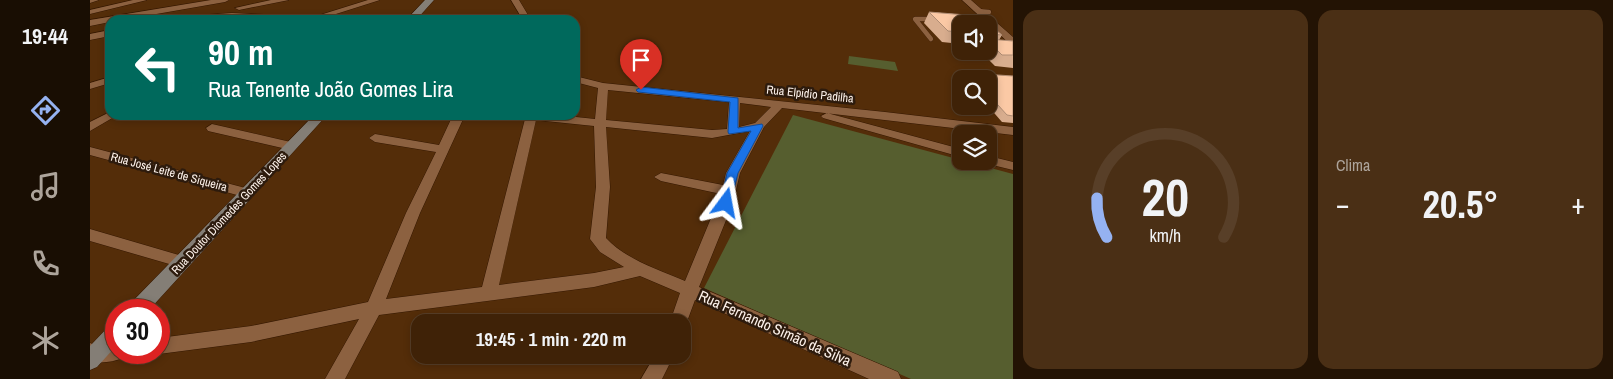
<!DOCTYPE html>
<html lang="pt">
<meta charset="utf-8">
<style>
body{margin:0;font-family:"Archivo Narrow",sans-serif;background:#4a2f15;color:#f1f3f6;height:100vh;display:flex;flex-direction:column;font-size:19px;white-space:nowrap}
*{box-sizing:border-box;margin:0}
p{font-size:16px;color:#ada49b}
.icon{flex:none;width:28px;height:28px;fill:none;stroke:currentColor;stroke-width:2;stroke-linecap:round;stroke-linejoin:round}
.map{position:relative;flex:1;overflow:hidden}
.details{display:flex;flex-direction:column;gap:10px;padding:10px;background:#231304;width:600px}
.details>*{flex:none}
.guide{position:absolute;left:15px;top:15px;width:475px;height:105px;border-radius:15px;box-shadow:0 2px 8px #0003,0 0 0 1px #583f28;background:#00695c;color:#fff;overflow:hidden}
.fabs{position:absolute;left:862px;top:15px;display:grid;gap:10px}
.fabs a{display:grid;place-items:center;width:45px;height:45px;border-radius:10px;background:#3f2207;box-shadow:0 2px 8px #0003,0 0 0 1px #583f28;font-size:25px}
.speed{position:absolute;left:15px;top:299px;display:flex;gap:10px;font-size:25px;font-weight:700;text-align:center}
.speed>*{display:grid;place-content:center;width:65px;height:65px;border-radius:50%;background:#3f2207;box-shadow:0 2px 8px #0003,0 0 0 1px #583f28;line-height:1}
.speed .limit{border:8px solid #d22;background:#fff;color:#111}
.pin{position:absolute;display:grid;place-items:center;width:42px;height:42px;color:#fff;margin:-51px -21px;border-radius:50% 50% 50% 0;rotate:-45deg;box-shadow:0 0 5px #0007}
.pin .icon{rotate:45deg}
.me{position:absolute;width:55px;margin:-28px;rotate:13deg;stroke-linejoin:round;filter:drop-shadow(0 0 4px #0008)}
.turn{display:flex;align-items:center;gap:18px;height:105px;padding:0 20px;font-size:22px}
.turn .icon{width:65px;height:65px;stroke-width:2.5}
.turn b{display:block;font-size:35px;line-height:42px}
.big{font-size:38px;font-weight:700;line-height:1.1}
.details .widget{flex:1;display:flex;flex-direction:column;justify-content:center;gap:8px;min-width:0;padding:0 18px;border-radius:15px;background:#4a2f15}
.details .dial{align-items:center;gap:0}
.dial svg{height:130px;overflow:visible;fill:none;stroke:#583f28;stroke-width:7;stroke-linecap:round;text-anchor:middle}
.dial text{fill:#f1f3f6;stroke:none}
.heat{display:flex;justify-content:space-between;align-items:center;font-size:28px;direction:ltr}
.details .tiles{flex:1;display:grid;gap:10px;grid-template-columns:repeat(2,1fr)}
.trip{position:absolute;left:321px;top:314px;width:280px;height:50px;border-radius:15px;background:#3f2207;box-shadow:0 2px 8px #0003,0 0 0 1px #583f28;font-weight:700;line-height:50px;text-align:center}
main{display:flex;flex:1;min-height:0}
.tabs{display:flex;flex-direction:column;width:90px;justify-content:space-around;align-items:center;background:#190e03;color:#ada49b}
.tabs .icon{width:35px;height:35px}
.tabs .selected{color:#95b2f1}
.tabs b{font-size:22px;color:#f1f3f6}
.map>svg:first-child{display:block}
.green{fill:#565e2f}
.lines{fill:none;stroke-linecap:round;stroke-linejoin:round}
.lane-casing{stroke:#341700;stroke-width:5}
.street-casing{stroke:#341700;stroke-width:1}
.secondary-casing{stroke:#341700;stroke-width:1}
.lane{stroke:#8c6140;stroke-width:4.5}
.street{fill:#8c6140;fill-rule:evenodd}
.secondary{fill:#847e76;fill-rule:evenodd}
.wall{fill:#d8ad8e}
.building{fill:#fbc9a5;stroke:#b08d74}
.route{fill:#1a73e8;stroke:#114b97}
.labels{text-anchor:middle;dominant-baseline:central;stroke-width:5;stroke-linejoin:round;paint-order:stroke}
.street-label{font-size:12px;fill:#fdf2eb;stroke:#2d1b0d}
.near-street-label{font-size:15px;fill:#fdf2eb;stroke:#2d1b0d}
</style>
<main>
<nav class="tabs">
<b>19:44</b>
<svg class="icon selected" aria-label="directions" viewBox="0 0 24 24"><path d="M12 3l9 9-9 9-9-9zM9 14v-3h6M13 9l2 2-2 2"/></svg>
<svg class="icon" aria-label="music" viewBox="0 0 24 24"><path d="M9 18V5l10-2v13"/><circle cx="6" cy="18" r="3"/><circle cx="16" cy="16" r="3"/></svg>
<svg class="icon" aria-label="phone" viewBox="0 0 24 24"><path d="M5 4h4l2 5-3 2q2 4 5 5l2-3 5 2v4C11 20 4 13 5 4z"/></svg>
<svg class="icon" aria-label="climate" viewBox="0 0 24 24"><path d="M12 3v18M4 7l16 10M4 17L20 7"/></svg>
</nav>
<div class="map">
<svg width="923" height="379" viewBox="0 0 923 379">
<rect width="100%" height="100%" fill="#542d09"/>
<!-- green -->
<path class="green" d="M759,56L805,62L808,71L758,64Z
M703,115L923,174V379H821L614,288Z"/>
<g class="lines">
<defs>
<path id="lane" d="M888,11L899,12
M841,39L825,19H844"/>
<path id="street" d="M0,0H9L0,3Z
M43,0H57L0,14V10Z
M121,0H139L135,2L32,20H20V22L0,26V20Z
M181,0H199L149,10L145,8Z
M278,0H290L227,20H214Z
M421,0H429L441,20H433Z
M872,0H881L923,37V45L920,44Z
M142,13L184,15L197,20L158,18L85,20L99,16Z
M20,30V36L0,40V34Z
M485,76L513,83L795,112L923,127V135L692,108L674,127L650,173L643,203L609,287L808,372L811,379H779L605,300L595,327L592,328V322H580L590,293L550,276L504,287L289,315L255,379H235L269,319L161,342L69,354L64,352H69V338L161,326L278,302L316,213L346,152L285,142L279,138L285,134L349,145L363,115H375L330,213L296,299L392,287L435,119L428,117L426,115H467L505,119L508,88L485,82ZM518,90L639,102L637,129L622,130L516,120ZM650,103L681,107L665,123L649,127ZM446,120L504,126L506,187L500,239L510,252L534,267L504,273L409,285ZM516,127L622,138L660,131L636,173L633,185L571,173L564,177L571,181L631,194L595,281C569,270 535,259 516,238L520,187Z
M20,77V83L0,89V83Z
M20,112V115H26L24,117L0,131V122Z
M737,113L871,149V157L733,118L731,116Z
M122,124L205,143L207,146L201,150L118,131L116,128Z
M0,147L163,190L165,193L163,196L158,198L0,155Z
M899,156L923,162V170L894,163L893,161H899Z
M0,229L99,258L101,262L99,266L93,268L0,241Z
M0,343L5,345L26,343V352H35L33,358C23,362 10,364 0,361Z
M565,355H584L572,379H551Z"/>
<path id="secondary" d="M335,0H344L326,20H316Z
M224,115H237L59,310H37L40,304Z
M26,323V346L7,367L0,370V346L19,326Z"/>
</defs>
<!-- lane casing -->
<use href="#lane" class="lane-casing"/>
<!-- street casing -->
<use href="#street" class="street-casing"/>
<!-- secondary casing -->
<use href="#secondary" class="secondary-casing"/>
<!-- lane -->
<use href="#lane" class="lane"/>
<!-- street -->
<use href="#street" class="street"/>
<!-- secondary -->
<use href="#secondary" class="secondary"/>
</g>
<!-- wall -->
<path class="wall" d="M839,12L889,16L912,35L909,40L923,41V68L905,66L890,51H899V24H871V44L852,42L834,23Z
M878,73L883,79H874Z
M923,76V123L912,122L898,106L899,79Z"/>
<!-- building -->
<path class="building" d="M839,12L889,16L912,35L899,34V24H871V32L858,31Z
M899,39L923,41V55H912L899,42Z
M878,73L923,76V116L917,115L899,95V79H884Z"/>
<!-- route -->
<path class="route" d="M551,87L648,98V128L672,124L673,126L648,173L640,206H632L630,203L637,173L661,131L639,134L638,132L640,102L548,92L546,90Z"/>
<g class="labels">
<!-- street labels -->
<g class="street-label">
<text transform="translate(720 94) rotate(6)">Rua Elpídio Padilha</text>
<text transform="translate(79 172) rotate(15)">Rua José Leite de Siqueira</text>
<text transform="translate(139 213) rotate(-47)">Rua Doutor Diomedes Gomes Lopes</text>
</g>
<!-- near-street labels -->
<g class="near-street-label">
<text transform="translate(685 328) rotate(24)">Rua Fernando Simão da Silva</text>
</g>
</g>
</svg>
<div class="fabs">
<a><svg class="icon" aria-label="sound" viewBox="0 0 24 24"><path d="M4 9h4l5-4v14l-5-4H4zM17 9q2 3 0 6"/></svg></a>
<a><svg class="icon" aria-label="search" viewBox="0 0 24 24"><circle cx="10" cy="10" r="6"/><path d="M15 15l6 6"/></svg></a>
<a><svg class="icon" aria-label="layers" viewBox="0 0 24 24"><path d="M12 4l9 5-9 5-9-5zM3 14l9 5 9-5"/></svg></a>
</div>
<div class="speed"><div class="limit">30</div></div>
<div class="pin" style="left:551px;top:90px;background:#d93025"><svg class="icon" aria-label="arrive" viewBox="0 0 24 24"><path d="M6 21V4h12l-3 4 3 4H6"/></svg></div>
<svg class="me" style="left:636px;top:203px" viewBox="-20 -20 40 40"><path d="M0-17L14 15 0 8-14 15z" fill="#1a73e8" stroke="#fff" stroke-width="4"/></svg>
<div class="trip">19:45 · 1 min · 220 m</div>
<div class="guide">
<div class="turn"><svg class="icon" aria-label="left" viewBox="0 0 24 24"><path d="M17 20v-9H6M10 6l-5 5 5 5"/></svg><div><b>90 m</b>Rua Tenente João Gomes Lira</div></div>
</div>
</div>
<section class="details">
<div class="tiles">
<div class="widget dial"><svg viewBox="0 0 100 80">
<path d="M14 69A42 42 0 1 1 86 69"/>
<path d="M14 69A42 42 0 0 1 8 45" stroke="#95b2f1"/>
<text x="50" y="56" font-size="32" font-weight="700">20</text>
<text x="50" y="72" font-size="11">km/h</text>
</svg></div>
<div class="widget"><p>Clima</p>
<div class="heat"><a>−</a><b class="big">20.5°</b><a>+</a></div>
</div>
</div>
</section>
</main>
